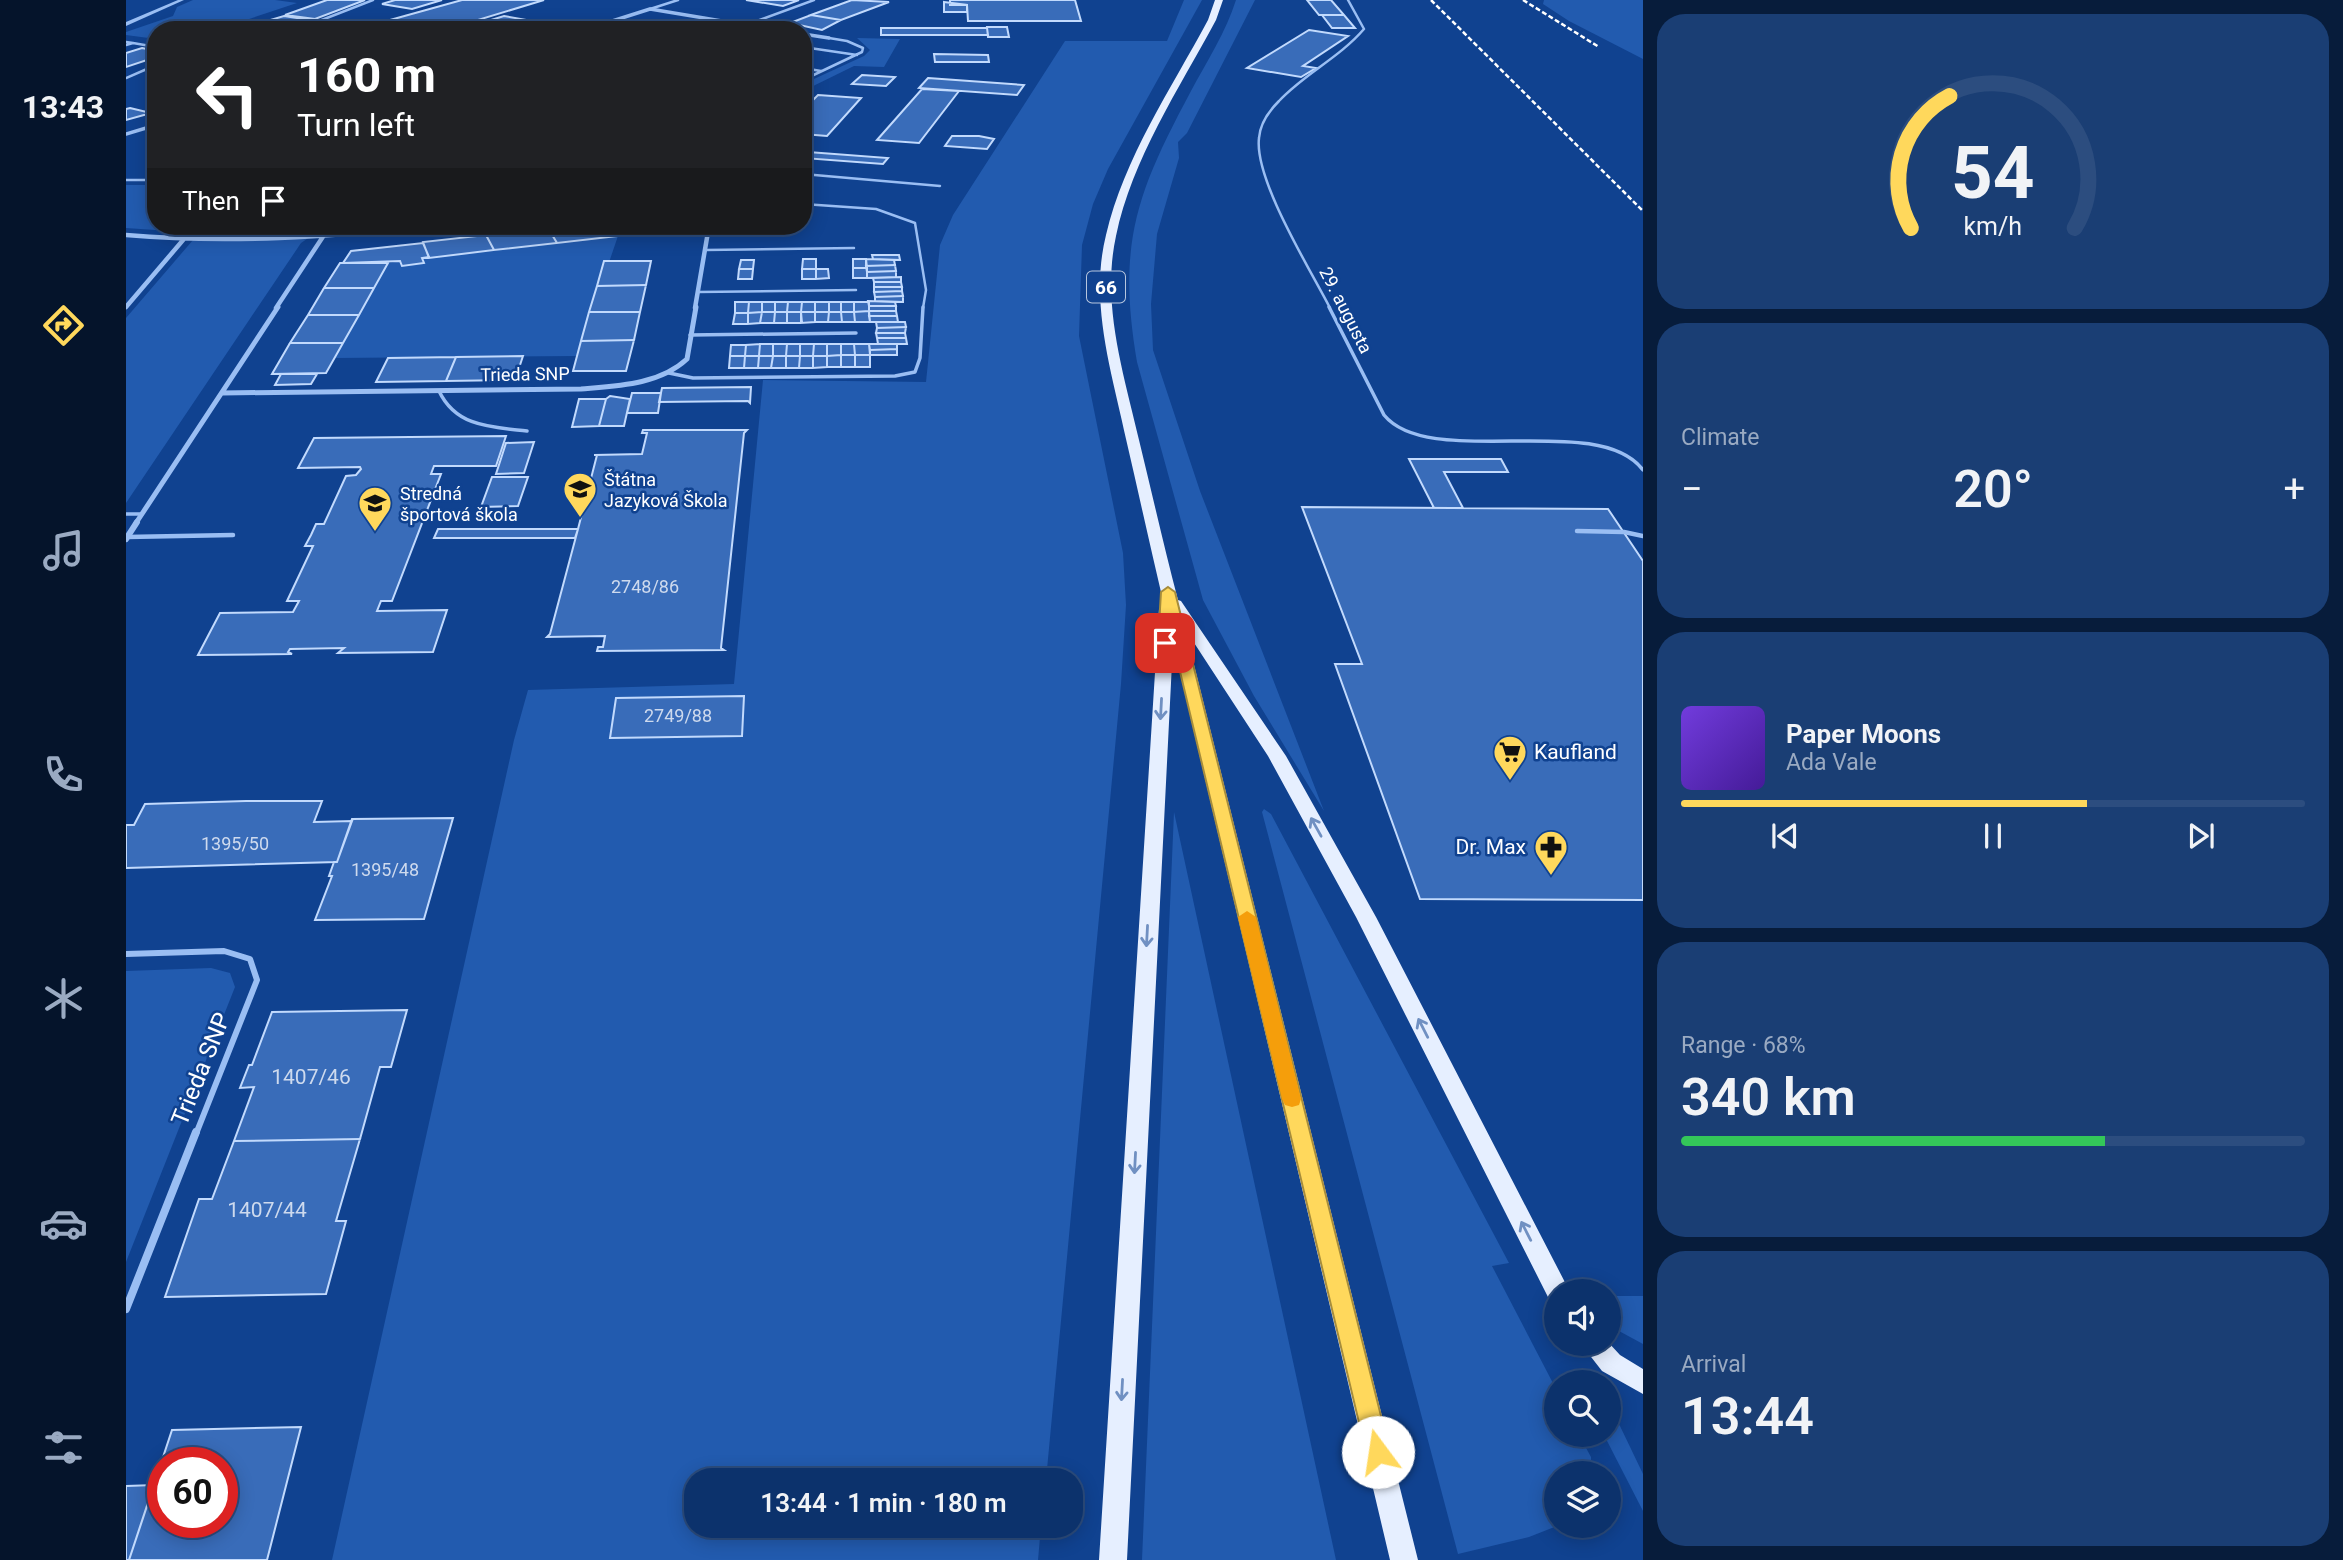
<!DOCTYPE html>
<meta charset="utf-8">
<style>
body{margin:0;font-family:Roboto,sans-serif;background:#1a3e74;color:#f1f3f6;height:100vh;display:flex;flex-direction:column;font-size:26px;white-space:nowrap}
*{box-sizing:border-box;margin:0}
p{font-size:23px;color:#9aaac2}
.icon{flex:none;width:38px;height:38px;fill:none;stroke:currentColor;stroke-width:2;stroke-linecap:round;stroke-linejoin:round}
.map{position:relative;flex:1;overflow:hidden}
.side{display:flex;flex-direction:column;gap:14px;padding:14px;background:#071c3b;width:700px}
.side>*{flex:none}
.banner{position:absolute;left:21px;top:21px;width:665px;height:214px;border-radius:28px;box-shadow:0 4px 18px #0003,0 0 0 2px #2c4d7f;background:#202124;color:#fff;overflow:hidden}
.buttons{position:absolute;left:1418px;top:1279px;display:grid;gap:14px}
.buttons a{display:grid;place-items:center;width:77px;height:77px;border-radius:50%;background:#0c326c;box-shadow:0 4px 18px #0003,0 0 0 2px #2c4d7f;font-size:35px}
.speed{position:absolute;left:21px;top:1447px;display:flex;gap:14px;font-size:35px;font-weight:700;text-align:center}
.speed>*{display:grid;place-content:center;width:91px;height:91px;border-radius:50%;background:#0c326c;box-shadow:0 4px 18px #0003,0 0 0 2px #2c4d7f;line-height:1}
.speed .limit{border:10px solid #d22;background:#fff;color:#111}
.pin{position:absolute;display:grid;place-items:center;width:60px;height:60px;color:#fff;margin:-30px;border-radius:14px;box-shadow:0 4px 10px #0006}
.me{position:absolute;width:77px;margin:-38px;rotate:346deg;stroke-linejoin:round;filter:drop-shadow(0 0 5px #0008)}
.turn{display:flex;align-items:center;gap:24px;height:147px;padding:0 35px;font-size:32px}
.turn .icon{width:91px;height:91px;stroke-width:2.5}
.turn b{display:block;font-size:49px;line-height:60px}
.then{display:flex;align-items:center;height:66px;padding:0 35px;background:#0003;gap:14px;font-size:26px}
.big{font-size:52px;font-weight:600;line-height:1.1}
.side .widget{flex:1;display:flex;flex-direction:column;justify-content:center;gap:10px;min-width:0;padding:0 24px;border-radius:28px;background:#1a3e74}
.side .dial{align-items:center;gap:0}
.dial svg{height:182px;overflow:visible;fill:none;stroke:#2c4d7f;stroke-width:7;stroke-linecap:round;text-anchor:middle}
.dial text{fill:#f1f3f6;stroke:none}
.song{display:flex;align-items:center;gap:21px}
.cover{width:84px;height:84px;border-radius:10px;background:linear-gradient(135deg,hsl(260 70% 55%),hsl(260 70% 35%))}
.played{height:7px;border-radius:4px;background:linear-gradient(90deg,#ffd85c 65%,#2c4d7f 65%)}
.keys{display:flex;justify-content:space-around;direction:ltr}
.heat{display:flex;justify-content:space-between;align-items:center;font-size:38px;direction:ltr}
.charge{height:10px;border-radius:5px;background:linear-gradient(90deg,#34c759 68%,#2c4d7f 0)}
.trip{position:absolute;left:558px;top:1468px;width:399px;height:70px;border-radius:28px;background:#0c326c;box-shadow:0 4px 18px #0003,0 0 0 2px #2c4d7f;font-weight:600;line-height:70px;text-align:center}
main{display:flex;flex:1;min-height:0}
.dock{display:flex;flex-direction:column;width:126px;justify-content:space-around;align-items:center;background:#05142b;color:#9aaac2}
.dock .icon{width:49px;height:49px}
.dock .current{color:#ffd85c}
.dock b{font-size:32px;color:#f1f3f6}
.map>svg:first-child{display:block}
.green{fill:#225baf}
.building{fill:#396cb9;stroke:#c2dafd;stroke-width:2;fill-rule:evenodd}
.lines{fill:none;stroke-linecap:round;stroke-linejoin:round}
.service-far4{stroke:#9abef3;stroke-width:2.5}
.service-far3{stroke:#9abef3;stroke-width:3.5}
.service-far2{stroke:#9abef3;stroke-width:4.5}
.service-far1{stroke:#9abef3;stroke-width:6}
.service{stroke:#9abef3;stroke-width:8}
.minor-far3{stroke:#9abef3;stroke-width:3.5}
.minor-far2{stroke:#9abef3;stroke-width:4.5}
.minor-far1{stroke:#9abef3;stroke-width:5}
.minor{stroke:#9abef3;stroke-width:6}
.tertiary{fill:#9abef3;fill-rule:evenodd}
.primary{fill:#e6efff;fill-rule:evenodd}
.rail{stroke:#fff;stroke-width:2.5;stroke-dasharray:5 2.5;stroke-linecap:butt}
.oneway{stroke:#7090c2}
.route{fill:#ffd85c;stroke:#a68c3c;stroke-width:2}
.slow{fill:#f59e0b}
.labels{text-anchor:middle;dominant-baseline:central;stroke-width:5;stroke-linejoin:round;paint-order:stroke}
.far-street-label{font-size:18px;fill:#fff;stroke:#104290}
.far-poi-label{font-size:18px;fill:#fff;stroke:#104290;text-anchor:start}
.number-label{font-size:18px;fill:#cedaee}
.shield{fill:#104290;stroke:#b7c6de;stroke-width:2}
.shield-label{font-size:19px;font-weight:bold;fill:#fff}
.poi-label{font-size:21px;fill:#fff;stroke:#104290;text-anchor:start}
.near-number-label{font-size:21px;fill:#cedaee}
.near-street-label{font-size:24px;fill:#fff;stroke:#104290}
</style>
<main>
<nav class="dock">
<b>13:43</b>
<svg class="icon current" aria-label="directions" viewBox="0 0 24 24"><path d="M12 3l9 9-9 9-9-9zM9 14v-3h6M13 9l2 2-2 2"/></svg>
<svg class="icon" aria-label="music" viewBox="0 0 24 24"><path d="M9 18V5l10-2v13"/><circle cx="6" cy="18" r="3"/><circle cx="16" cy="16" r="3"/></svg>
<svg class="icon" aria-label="phone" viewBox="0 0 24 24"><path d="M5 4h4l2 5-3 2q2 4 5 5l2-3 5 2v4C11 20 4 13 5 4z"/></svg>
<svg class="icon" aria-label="climate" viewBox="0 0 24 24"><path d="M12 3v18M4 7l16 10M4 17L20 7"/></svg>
<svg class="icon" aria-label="car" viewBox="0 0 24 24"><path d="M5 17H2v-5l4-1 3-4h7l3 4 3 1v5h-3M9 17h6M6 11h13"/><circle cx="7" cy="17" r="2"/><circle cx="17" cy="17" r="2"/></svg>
<svg class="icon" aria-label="filters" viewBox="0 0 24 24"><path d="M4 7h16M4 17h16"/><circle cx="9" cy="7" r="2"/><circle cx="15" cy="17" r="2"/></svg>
</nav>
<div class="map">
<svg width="1517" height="1560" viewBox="0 0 1517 1560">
<rect width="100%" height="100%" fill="#104290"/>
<!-- green -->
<path class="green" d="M67,0H149L171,3L90,30H30V39L0,35V32L47,16L51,7Z
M1058,0H1076L982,169L967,204L956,245L953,336L997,553L1000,605L995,684L920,1480H570V1526H915L912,1560H206L388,740L402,690L608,684L637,380L800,382L814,245L827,215L939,41H1041Z
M1110,0H1129L1061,133L1052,142L1053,158L1031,234L1025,304L1027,350L1074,491L1198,811L1128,696L1077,600L1011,362C991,244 1010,194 1065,91C1081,61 1100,32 1110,0Z
M1418,0H1517V59L1443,21L1417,4Z
M731,38L774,39L758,67L728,66L677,91V84L738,56L744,50Z
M0,185H30V226H194L191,232L175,243L0,503V318L73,233L0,228Z
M492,236L451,356L209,358L261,263Z
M1138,809L1145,814L1383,1263L1366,1266L1430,1389V1435H1453L1465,1457V1473L1430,1474L1431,1526L1403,1537L1332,1554L1136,812Z
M1048,812L1210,1560H1016Z
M85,968L104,973L109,987L0,1262V971Z
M1482,1296H1517V1344L1493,1331L1482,1320Z
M1482,1410L1494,1426L1517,1474V1511L1478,1435H1482Z"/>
<!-- building -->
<path class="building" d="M201,0H239L189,19L159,15Z
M269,0H316L286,9L256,4Z
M336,0H418L319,30H228Z
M620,0H673L657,6Z
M726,0L763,2L715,20L685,15Z
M824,0H949L955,21H842L841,5H824Z
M1181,0H1205L1218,15H1193Z
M818,2L841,5V12H818Z
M685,15L715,20L696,30L664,23Z
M1196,15H1218L1229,28H1206Z
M158,16L184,20L153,30L120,27Z
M378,16L429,25L415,30H332Z
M861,27H881L883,37H862Z
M755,28H861L862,35H755Z
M1183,30L1222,36L1177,66L1190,68L1175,77L1121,68Z
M16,48L30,51V57L0,67V53Z
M808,54L862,55L863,62H809Z
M736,75L769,77L760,86L726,84Z
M802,78L898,85L891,95L793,88Z
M796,89L833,91L793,143L751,140Z
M692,95L735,98L701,136L677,134V110Z
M4,108L25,113L0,120V109Z
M826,136H853L868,139L861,149L819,146Z
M682,152L762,158L757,164L677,158Z
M441,226H486L492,236L431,243L422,228Z
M422,228L431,243L368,250L360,235Z
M360,235L368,250L303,258L297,242Z
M297,243L303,257L296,258L298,263L276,266L274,261L217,263L225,251Z
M746,255H773L774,260L747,259Z
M677,259H690V269H676Z
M727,259H740L741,268H727Z
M740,259L768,260L769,265L740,266Z
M615,260H628L627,269H613Z
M478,261H525L520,285L471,286Z
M214,263H262L248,288H198Z
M769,265L770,271L741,272L740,266Z
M727,268H741V278H727Z
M613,269H627L626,279H612Z
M676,269H690V279H676Z
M690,269H702L703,278L690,279Z
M770,271V277L741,278V272Z
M775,277V282H748L747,278Z
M748,282H775L776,287H748Z
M520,285L514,312H463L471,286Z
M748,287H776V291L748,292Z
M198,288H248L233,315H182Z
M776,291L777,296L749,297L748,292Z
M777,296V302L749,301V297Z
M742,301L769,302L770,306H743Z
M609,302H623L622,313H609Z
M623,302H636V312L622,313Z
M636,302H649V312H636Z
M649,302H662L661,312H649Z
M662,302H676L675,312H661Z
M676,302H689V312H675Z
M689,302H703V312H689Z
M703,302H715V312H703Z
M715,302H728V312H715Z
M728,302H743V311L728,312Z
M743,306H770V311H743Z
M743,311H770L771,316H743Z
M743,311L744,322H729L728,312Z
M463,312H514L508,340L455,341Z
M636,312H649L648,323H634Z
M636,312L634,323L622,324V313Z
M649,312H661V323H648Z
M661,312H675L676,323H661Z
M675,312H689V322L675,323Z
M689,312H703L702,322H689Z
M703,312H715L716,322H702Z
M715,312H728L729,322H716Z
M609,313H622V324H607Z
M182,315H233L217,343H164Z
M743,316H771L772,322H744Z
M750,322H779L780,327L751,328Z
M780,327L779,333H750L751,328Z
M750,333H779L780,338H751Z
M751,338H780L781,344H752Z
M508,340L500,371H447L455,341Z
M164,343H217L200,373L146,374Z
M634,344H647V356H633Z
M634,344L633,356H619L620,345Z
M647,344H661L660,356H647Z
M661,344H674V356H660Z
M674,344H688L687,356H674Z
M688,344H701V356H687Z
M701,344H715V355L701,356Z
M715,344H728L729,355H715Z
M728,344H743L744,355H729Z
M743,344H771V349L744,350Z
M605,345H620L619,356H604Z
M771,349V355H744V350Z
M715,355H729V367H715Z
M715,355V367H701V356Z
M729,355H744V367H729Z
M397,356L389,380L320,381L330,357Z
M604,356H619L618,368H603Z
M619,356H633L632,368H618Z
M633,356H647L645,368H632Z
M647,356H660V368H645Z
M660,356H674L673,368H660Z
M674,356H687V368H673Z
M687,356H701V367L687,368Z
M330,357L320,381L250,382L262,358Z
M155,374H191L185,384L149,385Z
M625,387L624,403L622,401L533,402L536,388Z
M506,393H535L532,413H501Z
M484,396L504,399L498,426H473L480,399Z
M453,399H480L473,426L446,427Z
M517,430H621L618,433L595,648L598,650L471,651L472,647H477L479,636L421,637L424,634L452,529L471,455H468L516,454L521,433H516Z
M380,436L370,466H308L305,474H315L266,601H255L251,611L321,610L307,652L212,653L218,648L164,649L162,652L166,654L72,655L94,613L167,612L173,601H161L187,546H179L185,535L190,524H198L220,476L230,475L235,469L234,467L172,468L188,438Z
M408,442L398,473L370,474L380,443Z
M1283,459H1375L1382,472H1318L1337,508H1308Z
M366,477H402L392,506L355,507Z
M1176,507L1482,509L1517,561V900L1294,899L1209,664H1236Z
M312,529H452L449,538H308Z
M618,696L616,736L484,738L490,698Z
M120,801H196L188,822L226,821L211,862L0,868V825H8L19,804Z
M327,818L298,919L189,920L206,876H203L208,862H211L226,819Z
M281,1010L265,1067H254L234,1139L108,1141L128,1087L114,1088L123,1065H126L146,1012Z
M234,1139L210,1221H220L200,1294L39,1297L73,1199H86L108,1141Z
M175,1427L141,1560H3L46,1430ZM37,1463H96V1522H37Z
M28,1485L3,1560H0V1486Z"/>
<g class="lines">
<!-- service-far4 -->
<path class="service-far4" d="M524,9L552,0
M477,24L499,30
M620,25L688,0
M170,30L247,0
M575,30L572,26L578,18
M0,42L7,43L0,45
M7,43L30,47
M677,47L731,55
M677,68L695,71
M0,78L30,65
M677,80L736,52L737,48L721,41L703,38
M677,174L814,186
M0,180H30
M677,204L750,209L789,223L800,290L797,308
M579,250L728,248
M572,292L730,290
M1204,308C1184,269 1128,179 1133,138C1134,124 1143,111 1153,101C1178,74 1213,58 1238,29L1222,0"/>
<!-- service-far3 -->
<path class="service-far3" d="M1203,307L1258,415C1304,471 1472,410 1517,470
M564,335L730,333
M543,373L567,378L769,376L789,372L794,358L797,307
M313,391C330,427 365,427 401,431
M0,514H16"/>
<!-- service-far2 -->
<path class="service-far2" d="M1451,531L1498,532L1517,536
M1,537L107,535"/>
<!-- service-far1 -->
<path class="service-far1" d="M0,954L98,951L124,959L131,980L70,1134"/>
<!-- service -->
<path class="service" d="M0,1309L70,1132"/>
<!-- minor-far3 -->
<path class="minor-far3" d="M458,30L524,9L650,30
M677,34L703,38
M0,134L30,125"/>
<!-- minor-far2 -->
<path class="minor-far2" d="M0,235C103,244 204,237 306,226
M0,307L69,226
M150,308L204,226
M569,308L583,226"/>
<!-- minor-far1 -->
<path class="minor-far1" d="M96,393L455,389C491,386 533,385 561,359L570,307
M10,523L152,307"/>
<!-- minor -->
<path class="minor" d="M0,539L11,522"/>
<!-- tertiary -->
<path class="tertiary" d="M52,0H58L0,26V22Z"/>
<!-- primary -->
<path class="primary" d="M1089,0H1097L1090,20C1053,89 1006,159 990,236C975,305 998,374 1013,440C1026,493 1038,547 1052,600L1055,601L1160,756L1250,917L1444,1292H1430V1301L1423,1299L1230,917L1142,756L1059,629L1292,1560H1264L1047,643L1001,1560H973L1033,609L1038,605C1025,550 1013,495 1000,439C986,373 963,303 980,235C998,158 1045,89 1082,20Z
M1482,1342L1494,1355L1517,1369V1394L1476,1371L1455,1344Z"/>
<!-- rail -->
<path class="rail" d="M1305,0L1517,211
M1397,0L1473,47"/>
</g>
<!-- one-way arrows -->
<defs><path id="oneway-shaft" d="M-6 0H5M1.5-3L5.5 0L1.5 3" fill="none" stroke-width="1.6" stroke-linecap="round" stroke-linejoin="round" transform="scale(1.75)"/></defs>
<g class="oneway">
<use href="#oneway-shaft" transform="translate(1035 709) rotate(93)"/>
<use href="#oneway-shaft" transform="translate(1190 827) rotate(-119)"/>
<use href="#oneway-shaft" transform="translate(1021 936) rotate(93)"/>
<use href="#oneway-shaft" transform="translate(1297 1028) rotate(-117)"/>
<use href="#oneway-shaft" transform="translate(1009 1163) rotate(93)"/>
<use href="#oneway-shaft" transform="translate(1400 1231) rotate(-117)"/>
<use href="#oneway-shaft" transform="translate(996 1390) rotate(93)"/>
</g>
<!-- route -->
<path class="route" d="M1042,587L1049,592L1264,1452L1260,1460L1252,1463L1243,1460L1240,1452L1046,638L1044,647L1039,648L1032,643L1035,592Z"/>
<!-- slow -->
<path class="slow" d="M1121,911L1130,917L1175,1099L1173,1105L1166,1107L1159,1105L1156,1099L1112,917Z"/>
<!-- icons -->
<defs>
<symbol id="school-pin" viewBox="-11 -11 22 30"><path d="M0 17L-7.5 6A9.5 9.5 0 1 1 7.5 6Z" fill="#ffd85c" stroke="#104290"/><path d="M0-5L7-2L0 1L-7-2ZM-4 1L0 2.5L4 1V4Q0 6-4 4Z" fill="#111"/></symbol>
<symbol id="supermarket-pin" viewBox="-11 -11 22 30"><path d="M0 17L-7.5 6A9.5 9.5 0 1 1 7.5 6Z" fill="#ffd85c" stroke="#104290"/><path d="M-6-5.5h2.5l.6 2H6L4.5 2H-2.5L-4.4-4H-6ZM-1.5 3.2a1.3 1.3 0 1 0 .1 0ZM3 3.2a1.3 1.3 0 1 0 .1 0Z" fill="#111"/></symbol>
<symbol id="pharmacy-pin" viewBox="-11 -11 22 30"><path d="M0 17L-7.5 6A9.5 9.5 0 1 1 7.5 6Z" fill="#ffd85c" stroke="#104290"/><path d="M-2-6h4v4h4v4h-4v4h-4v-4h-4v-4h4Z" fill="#111"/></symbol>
</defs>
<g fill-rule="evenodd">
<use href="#school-pin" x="435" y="470" width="38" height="52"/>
<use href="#school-pin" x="230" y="484" width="38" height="52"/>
<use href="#supermarket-pin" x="1365" y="733" width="38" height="52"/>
<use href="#pharmacy-pin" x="1406" y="828" width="38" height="52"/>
</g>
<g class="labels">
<!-- far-street labels -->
<g class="far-street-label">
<text transform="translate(1220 310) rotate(63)">29. augusta</text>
<text transform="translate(399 374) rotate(-1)">Trieda SNP</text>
</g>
<!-- far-poi labels -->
<g class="far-poi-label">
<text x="478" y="479">Štátna<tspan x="478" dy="21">Jazyková Škola</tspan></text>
<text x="274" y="493">Stredná<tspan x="274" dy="21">športová škola</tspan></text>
</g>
<!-- number labels -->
<g class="number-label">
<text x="519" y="586">2748/86</text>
<text x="552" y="715">2749/88</text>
<text x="109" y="843">1395/50</text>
<text x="259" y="869">1395/48</text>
</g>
<!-- shield labels -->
<rect class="shield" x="961" y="271.5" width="38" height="31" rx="5"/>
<g class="shield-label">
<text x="980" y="287">66</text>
</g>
<!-- poi labels -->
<g class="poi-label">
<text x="1408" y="752">Kaufland</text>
<text x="1400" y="847" text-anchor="end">Dr. Max</text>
</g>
<!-- near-number labels -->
<g class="near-number-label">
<text x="185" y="1077">1407/46</text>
<text x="141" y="1210">1407/44</text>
</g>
<!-- near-street labels -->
<g class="near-street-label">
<text transform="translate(75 1069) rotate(-68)">Trieda SNP</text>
</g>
</g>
</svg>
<div class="buttons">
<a><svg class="icon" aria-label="sound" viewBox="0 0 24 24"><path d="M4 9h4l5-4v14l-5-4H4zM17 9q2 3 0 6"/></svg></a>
<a><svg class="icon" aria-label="search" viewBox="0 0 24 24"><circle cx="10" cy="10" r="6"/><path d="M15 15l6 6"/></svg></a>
<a><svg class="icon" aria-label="layers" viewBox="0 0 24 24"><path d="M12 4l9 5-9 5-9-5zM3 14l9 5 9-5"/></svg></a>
</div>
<div class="speed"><div class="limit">60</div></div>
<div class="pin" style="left:1039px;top:643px;background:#d93025"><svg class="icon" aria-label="arrive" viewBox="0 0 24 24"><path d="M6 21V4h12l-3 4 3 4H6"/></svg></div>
<svg class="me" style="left:1252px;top:1452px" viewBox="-20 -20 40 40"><circle r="19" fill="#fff"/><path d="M0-13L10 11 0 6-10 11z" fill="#ffd85c"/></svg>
<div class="trip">13:44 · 1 min · 180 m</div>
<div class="banner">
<div class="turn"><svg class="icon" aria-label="left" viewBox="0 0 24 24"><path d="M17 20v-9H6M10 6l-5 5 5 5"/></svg><div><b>160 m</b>Turn left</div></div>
<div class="then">Then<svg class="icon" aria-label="arrive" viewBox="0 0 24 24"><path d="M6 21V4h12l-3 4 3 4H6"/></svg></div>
</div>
</div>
<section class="side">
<div class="widget dial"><svg viewBox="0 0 100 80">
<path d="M14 69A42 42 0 1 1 86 69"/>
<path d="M14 69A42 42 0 0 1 31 11" stroke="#ffd85c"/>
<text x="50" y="56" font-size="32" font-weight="700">54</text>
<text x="50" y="72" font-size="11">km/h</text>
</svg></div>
<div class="widget"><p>Climate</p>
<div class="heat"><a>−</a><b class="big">20°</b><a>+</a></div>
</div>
<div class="widget">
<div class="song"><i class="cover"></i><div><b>Paper Moons</b><p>Ada Vale</p></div></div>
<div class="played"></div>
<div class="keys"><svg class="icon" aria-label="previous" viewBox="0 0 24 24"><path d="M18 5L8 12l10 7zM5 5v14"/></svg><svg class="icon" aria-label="pause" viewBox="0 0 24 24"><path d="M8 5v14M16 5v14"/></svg><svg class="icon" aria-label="next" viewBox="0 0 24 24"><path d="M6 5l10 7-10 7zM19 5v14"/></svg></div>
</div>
<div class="widget"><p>Range · 68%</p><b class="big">340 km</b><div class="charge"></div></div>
<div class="widget"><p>Arrival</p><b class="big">13:44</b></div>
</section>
</main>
